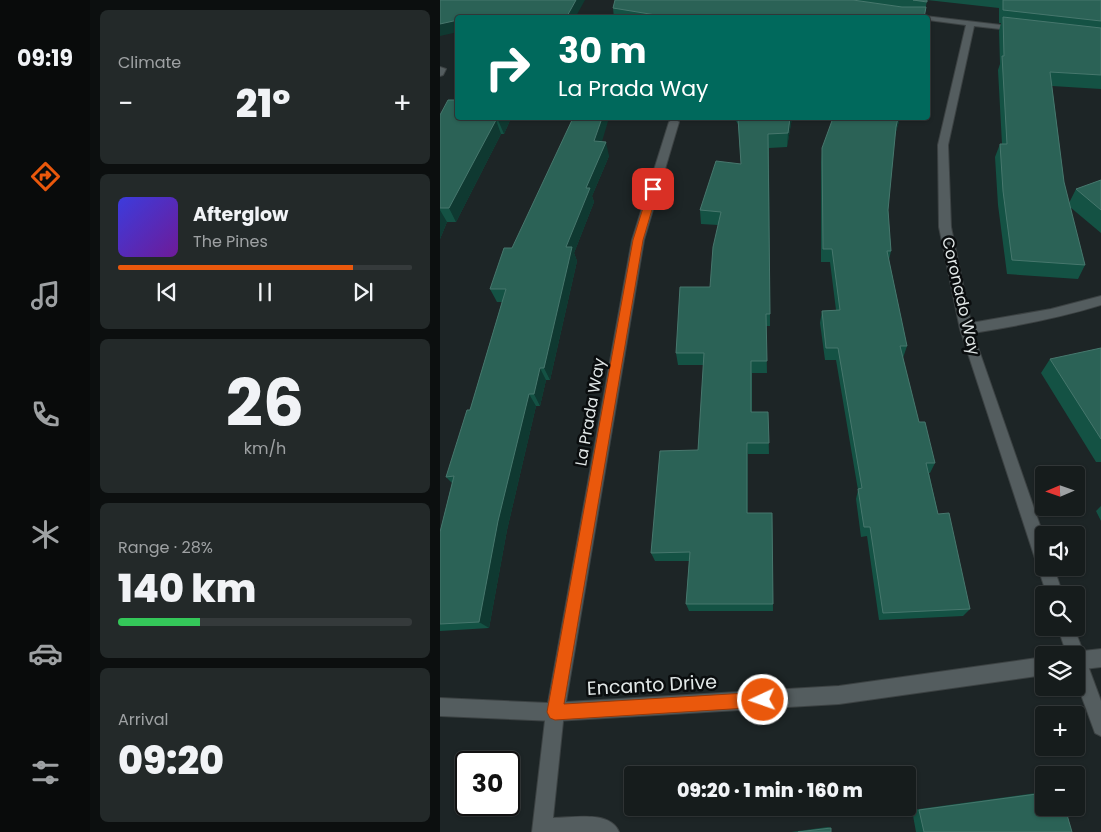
<!DOCTYPE html>
<meta charset="utf-8">
<style>
body{margin:0;font-family:Poppins,sans-serif;background:#232929;color:#f1f3f6;height:100vh;display:flex;flex-direction:column;font-size:19px;white-space:nowrap}
*{box-sizing:border-box;margin:0}
p{font-size:16px;color:#9ea1a3}
.icon{flex:none;width:28px;height:28px;fill:none;stroke:currentColor;stroke-width:2;stroke-linecap:round;stroke-linejoin:round}
.map{position:relative;flex:1;overflow:hidden}
.panel{display:flex;flex-direction:column;gap:10px;padding:10px;background:#0c0f0f;width:350px}
.panel>*{flex:none}
.banner{position:absolute;left:15px;top:15px;width:475px;height:105px;border-radius:5px;box-shadow:0 1px 4px #0004,0 0 0 1px #353a3b;background:#00695c;color:#fff;overflow:hidden}
.needle{width:32px;rotate:268deg}
.fabs{position:absolute;left:595px;top:466px;display:grid;gap:10px}
.fabs a{display:grid;place-items:center;width:50px;height:50px;border-radius:5px;background:#161c1c;box-shadow:0 1px 4px #0004,0 0 0 1px #353a3b;font-size:25px}
.speed{position:absolute;left:15px;top:751px;display:flex;gap:10px;font-size:25px;font-weight:700;text-align:center}
.speed>*{display:grid;place-content:center;width:65px;height:65px;border-radius:50%;background:#161c1c;box-shadow:0 1px 4px #0004,0 0 0 1px #353a3b;line-height:1}
.speed .limit{border:2px solid #111;border-radius:8px;background:#fff;color:#111}
.pin{position:absolute;display:grid;place-items:center;width:42px;height:42px;color:#fff;margin:-21px;border-radius:10px;box-shadow:0 2px 8px #0006}
.me{position:absolute;width:55px;margin:-28px;rotate:267deg;stroke-linejoin:round;filter:drop-shadow(0 0 4px #0008)}
.turn{display:flex;align-items:center;gap:18px;height:105px;padding:0 20px;font-size:22px}
.turn .icon{width:65px;height:65px;stroke-width:2.5}
.turn b{display:block;font-size:35px;line-height:42px}
.big{font-size:38px;font-weight:800;line-height:1.1}
.panel .widget{flex:1;display:flex;flex-direction:column;justify-content:center;gap:8px;min-width:0;padding:0 18px;border-radius:8px;background:#232929}
.panel .dial{align-items:center;gap:0}
.dial b{font-size:65px;line-height:1}
.song{display:flex;align-items:center;gap:15px}
.cover{width:60px;height:60px;border-radius:8px;background:linear-gradient(135deg,hsl(240 70% 55%),hsl(280 70% 35%))}
.played{height:5px;border-radius:2px;background:linear-gradient(90deg,#ea580c 80%,#353a3b 80%)}
.keys{display:flex;justify-content:space-around;direction:ltr}
.heat{display:flex;justify-content:space-between;align-items:center;font-size:28px;direction:ltr}
.charge{height:8px;border-radius:4px;background:linear-gradient(90deg,#34c759 28%,#353a3b 0)}
.trip{position:absolute;left:184px;top:766px;width:292px;height:50px;border-radius:5px;background:#161c1c;box-shadow:0 1px 4px #0004,0 0 0 1px #353a3b;font-weight:800;line-height:50px;text-align:center}
main{display:flex;flex:1;min-height:0}
.tab-bar{display:flex;flex-direction:column;width:90px;justify-content:space-around;align-items:center;background:#090b0b;color:#9ea1a3}
.tab-bar .icon{width:35px;height:35px}
.tab-bar .active{color:#ea580c}
.tab-bar b{font-size:22px;color:#f1f3f6}
.map>svg:first-child{display:block}
.lines{fill:none;stroke-linecap:round;stroke-linejoin:round}
.service-casing{stroke:#3c4243;stroke-width:2}
.minor-casing{stroke:#3c4243;stroke-width:2}
.service{fill:#545d5f;fill-rule:evenodd}
.minor{fill:#545d5f;fill-rule:evenodd}
.wall{fill:#145244}
.shaded-wall{fill:#0f3931}
.building{fill:#2b6256;stroke:#47776d}
.route{fill:#ea580c;stroke:#983908}
.labels{text-anchor:middle;dominant-baseline:central;stroke-width:5;stroke-linejoin:round;paint-order:stroke}
.street-label{font-size:16px;fill:#e2e8e8;stroke:#0a0d0e}
.near-street-label{font-size:19px;fill:#e2e8e8;stroke:#0a0d0e}
</style>
<main>
<nav class="tab-bar">
<b>09:19</b>
<svg class="icon active" aria-label="directions" viewBox="0 0 24 24"><path d="M12 3l9 9-9 9-9-9zM9 14v-3h6M13 9l2 2-2 2"/></svg>
<svg class="icon" aria-label="music" viewBox="0 0 24 24"><path d="M9 18V5l10-2v13"/><circle cx="6" cy="18" r="3"/><circle cx="16" cy="16" r="3"/></svg>
<svg class="icon" aria-label="phone" viewBox="0 0 24 24"><path d="M5 4h4l2 5-3 2q2 4 5 5l2-3 5 2v4C11 20 4 13 5 4z"/></svg>
<svg class="icon" aria-label="climate" viewBox="0 0 24 24"><path d="M12 3v18M4 7l16 10M4 17L20 7"/></svg>
<svg class="icon" aria-label="car" viewBox="0 0 24 24"><path d="M5 17H2v-5l4-1 3-4h7l3 4 3 1v5h-3M9 17h6M6 11h13"/><circle cx="7" cy="17" r="2"/><circle cx="17" cy="17" r="2"/></svg>
<svg class="icon" aria-label="filters" viewBox="0 0 24 24"><path d="M4 7h16M4 17h16"/><circle cx="9" cy="7" r="2"/><circle cx="15" cy="17" r="2"/></svg>
</nav>
<section class="panel">
<div class="widget"><p>Climate</p>
<div class="heat"><a>−</a><b class="big">21°</b><a>+</a></div>
</div>
<div class="widget">
<div class="song"><i class="cover"></i><div><b>Afterglow</b><p>The Pines</p></div></div>
<div class="played"></div>
<div class="keys"><svg class="icon" aria-label="previous" viewBox="0 0 24 24"><path d="M18 5L8 12l10 7zM5 5v14"/></svg><svg class="icon" aria-label="pause" viewBox="0 0 24 24"><path d="M8 5v14M16 5v14"/></svg><svg class="icon" aria-label="next" viewBox="0 0 24 24"><path d="M6 5l10 7-10 7zM19 5v14"/></svg></div>
</div>
<div class="widget dial"><b>26</b><p>km/h</p></div>
<div class="widget"><p>Range · 28%</p><b class="big">140 km</b><div class="charge"></div></div>
<div class="widget"><p>Arrival</p><b class="big">09:20</b></div>
</section>
<div class="map">
<svg width="661" height="832" viewBox="0 0 661 832">
<rect width="100%" height="100%" fill="#1d2526"/>
<g class="lines">
<defs>
<path id="service" d="M638,652L644,655L661,701V736L655,733L636,681V655H632Z
M115,703L121,706L124,712L113,818C133,818 170,810 179,832H92L106,712L109,706Z"/>
<path id="minor" d="M485,16L579,27L583,29L579,31L534,26L508,145L511,227L531,323L611,309L661,296V305C619,318 577,326 533,333L604,537V568H614L623,595H607L520,329L499,227L498,145L526,25L488,20Z
M0,67L6,69L3,75L0,76Z
M234,119L239,122L204,240L126,702L399,686L604,657V675L399,704L115,721L0,716V698L108,703L192,240L229,122Z
M618,628H634L643,651L661,649V667L636,670V655H627Z"/>
</defs>
<!-- service casing -->
<use href="#service" class="service-casing"/>
<!-- minor casing -->
<use href="#minor" class="minor-casing"/>
<!-- service -->
<use href="#service" class="service"/>
<!-- minor -->
<use href="#minor" class="minor"/>
</g>
<!-- wall -->
<path class="wall" d="M175,0H661V89L612,86L624,182L629,203L636,189L661,180V233L630,207L645,265L638,279L567,274L558,205L555,157L560,144H562L558,70L560,64L559,31L561,23H559V8L487,0L484,18H174L173,8Z
M0,115L71,118L64,134H61L16,222H7L0,239Z
M294,118H352L347,147L329,148L330,326H326L327,373H312V412H328L329,454H308V513H332L333,611H249L246,604L249,561H215L211,553L258,450L264,365H238L236,353L270,287L278,225L261,224L260,210L301,164L298,124Z
M460,118L455,135L448,210L451,251L449,260L467,346L463,358L479,422L495,463L490,473H489L498,514L530,609L523,616L439,620L427,536L421,537L416,499L418,490L396,360H385L380,323L382,311L396,310L390,262H381V162L382,148Z
M162,142L169,156L152,196L154,202L134,253L137,261L110,380H106L100,406H96L67,530L49,628L0,631V532L12,483L6,477L30,410L62,302H57L50,289L72,248Z
M661,348V462H656L601,373L610,359Z
M661,506V521L656,511Z
M604,792V808L632,832H476L472,810Z
M388,827L391,828V832H351Z"/>
<!-- shaded-wall -->
<path class="shaded-wall" d="M136,0H145L135,18H126Z
M18,20V32L0,36V24Z
M59,118H71L64,134L58,120Z
M162,118H169L158,155L154,141Z
M350,118H352L347,147L348,133Z
M458,118H460L453,141L456,127Z
M56,120L61,134L16,222L9,208Z
M166,142L169,156L152,196L154,202L134,253L137,261L110,380L104,368L126,247L146,188Z
M0,210L7,222L0,239Z
M100,368L106,380L100,406L94,394Z
M89,394L96,406L67,530L49,628L39,622L58,521Z
M307,443L308,454V522L307,513Z"/>
<!-- building -->
<path class="building" d="M0,0H136L126,18H18V20L0,24Z
M175,0H413L462,7H486L484,18H234L173,8Z
M473,0H487V2Z
M563,0H661V21L563,10Z
M563,17L661,28V75L610,72L624,182L645,265L572,260L563,191L560,144H567L562,56H564Z
M8,100H18V118H59L58,120H56L9,208H0V115Z
M133,118H162L154,141L166,142L146,188H150L126,247H132L104,368H100L94,394H89L58,521L39,622L0,624V532L14,476L6,477L27,410H30L66,289H50L64,248H72Z
M298,118H350L348,133L328,134L330,314H326L327,361H311V412H328L329,443H307V513H332L333,604H246L250,552L211,553L220,451L258,450L264,353H236L240,287H270L273,247L281,212L260,210L276,161L301,164Z
M393,118H458L456,127L448,210L451,251H447L467,346H460L479,422H485L495,463H486L498,514L509,513L530,609L443,613L430,527H424L418,489L422,488L398,348H386L382,311L400,310L392,249H383L382,148Z
M661,180V210L636,189Z
M661,348V439L610,359Z
M604,793V808H625L632,832H484L479,810Z
M391,828V832H358Z"/>
<!-- route -->
<path class="route" d="M213,186L218,189L203,240L124,704L323,692L329,695L331,700L329,705L323,707L115,720L110,718L107,712L193,240L209,189Z"/>
<g class="labels">
<!-- street labels -->
<g class="street-label">
<text transform="translate(521 296) rotate(77)">Coronado Way</text>
<text transform="translate(150 412) rotate(-80)">La Prada Way</text>
</g>
<!-- near-street labels -->
<g class="near-street-label">
<text transform="translate(212 685) rotate(-3)">Encanto Drive</text>
</g>
</g>
</svg>
<div class="fabs">
<a><svg class="needle" viewBox="-14 -14 28 28"><path d="M0-13l5 13h-10z" fill="#e53935"/><path d="M0 13l5-13h-10z" fill="#9ea1a3"/></svg></a>
<a><svg class="icon" aria-label="sound" viewBox="0 0 24 24"><path d="M4 9h4l5-4v14l-5-4H4zM17 9q2 3 0 6"/></svg></a>
<a><svg class="icon" aria-label="search" viewBox="0 0 24 24"><circle cx="10" cy="10" r="6"/><path d="M15 15l6 6"/></svg></a>
<a><svg class="icon" aria-label="layers" viewBox="0 0 24 24"><path d="M12 4l9 5-9 5-9-5zM3 14l9 5 9-5"/></svg></a>
<a>+</a>
<a>−</a>
</div>
<div class="speed"><div class="limit">30</div></div>
<div class="pin" style="left:213px;top:189px;background:#d93025"><svg class="icon" aria-label="arrive" viewBox="0 0 24 24"><path d="M6 21V4h12l-3 4 3 4H6"/></svg></div>
<svg class="me" style="left:323px;top:700px" viewBox="-20 -20 40 40"><circle r="17" fill="#ea580c" stroke="#fff" stroke-width="3"/><path d="M0-11L8 9 0 5-8 9z" fill="#fff"/></svg>
<div class="trip">09:20 · 1 min · 160 m</div>
<div class="banner">
<div class="turn"><svg class="icon" aria-label="right" viewBox="0 0 24 24"><path d="M7 20v-9h11M14 6l5 5-5 5"/></svg><div><b>30 m</b>La Prada Way</div></div>
</div>
</div>
</main>
